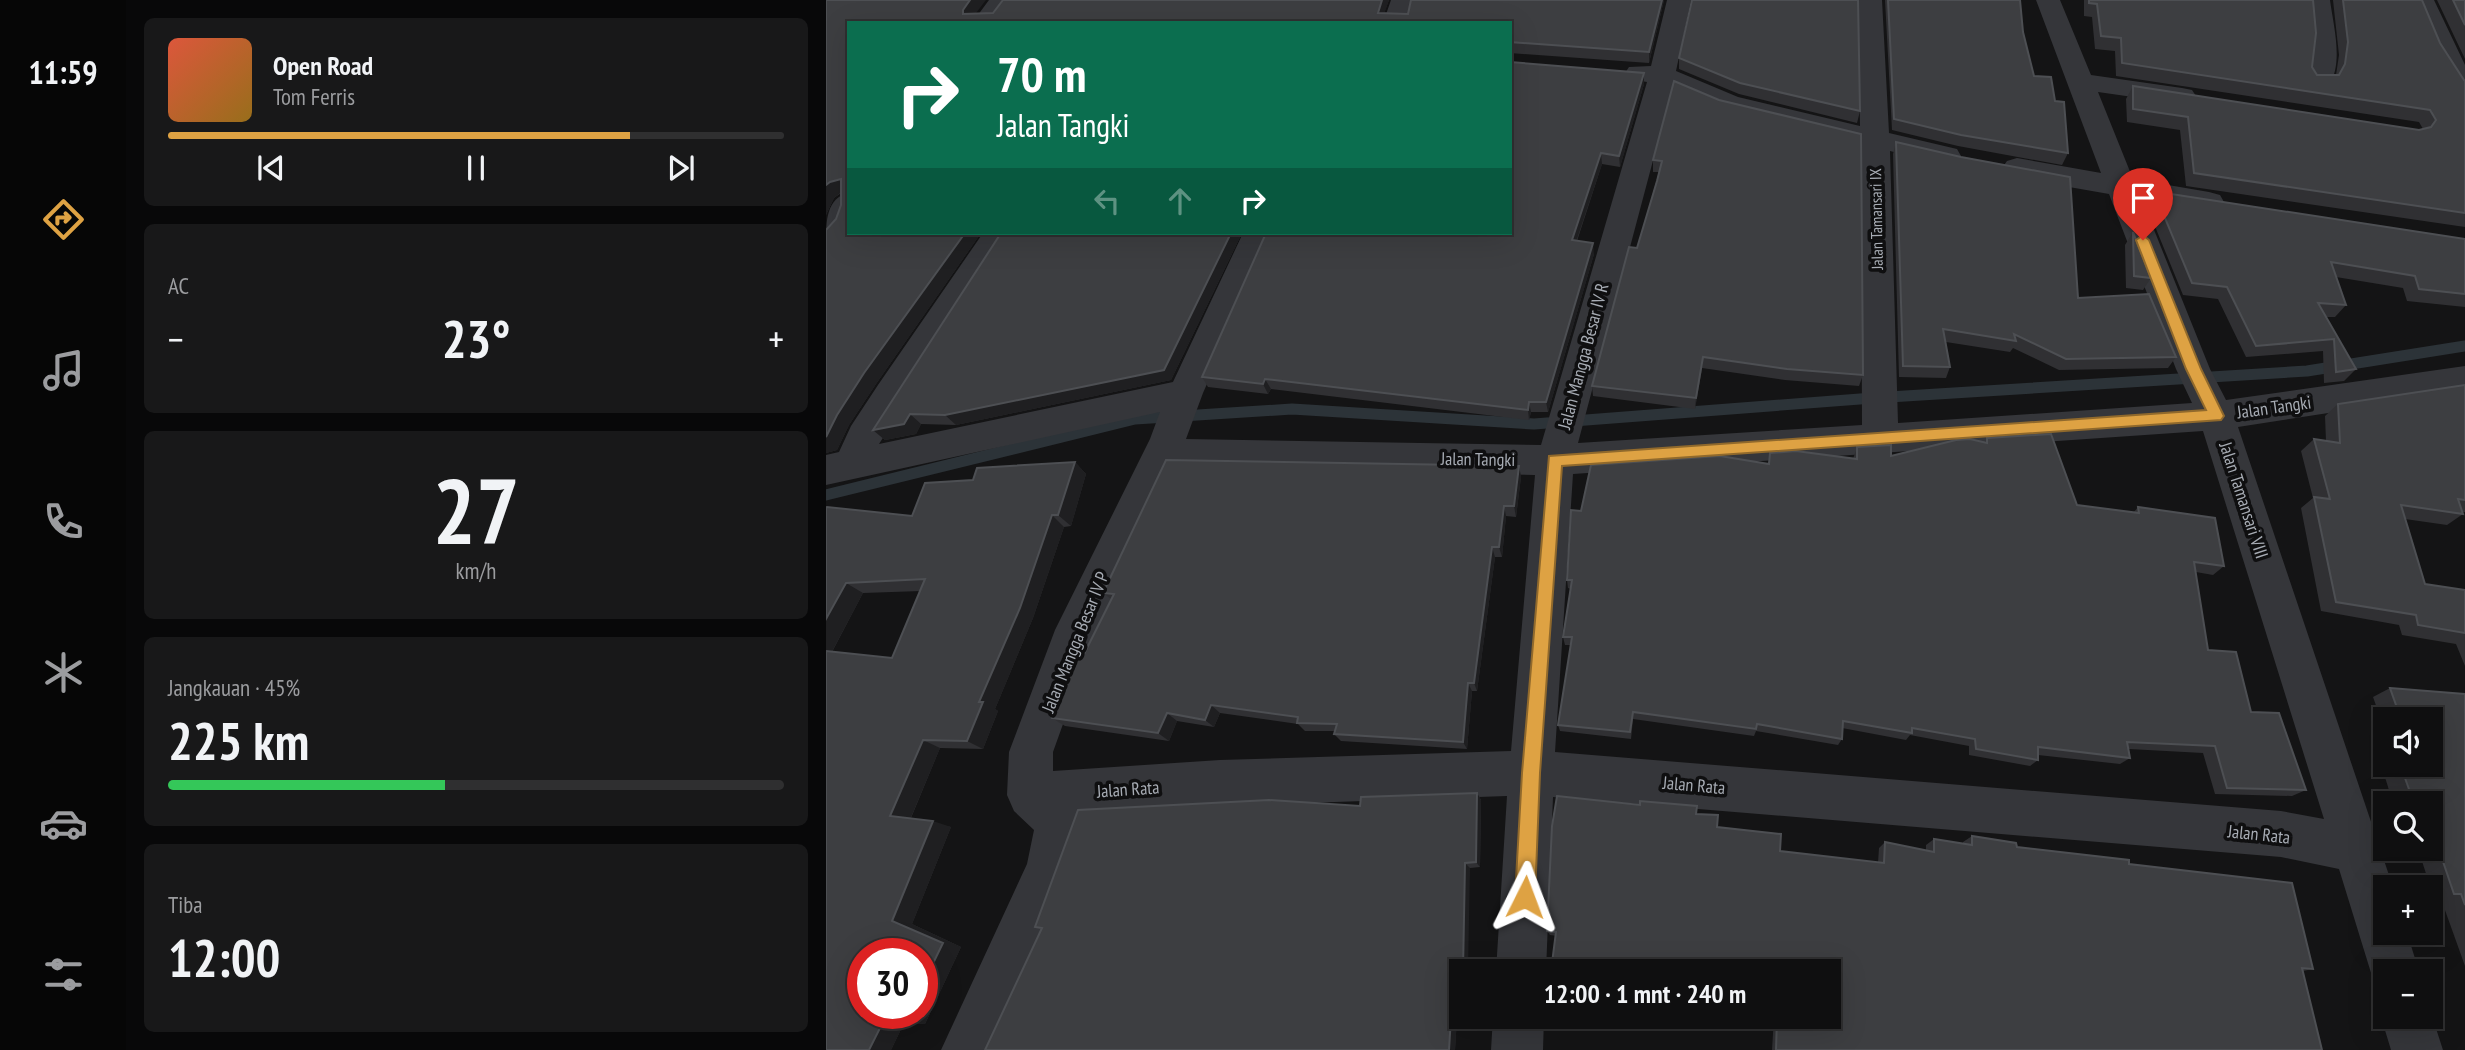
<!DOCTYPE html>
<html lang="id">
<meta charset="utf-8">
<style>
body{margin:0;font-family:"PT Sans Narrow",sans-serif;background:#181819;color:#f1f3f6;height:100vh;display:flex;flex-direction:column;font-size:26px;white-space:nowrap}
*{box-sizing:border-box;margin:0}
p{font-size:23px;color:#9b9c9f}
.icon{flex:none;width:38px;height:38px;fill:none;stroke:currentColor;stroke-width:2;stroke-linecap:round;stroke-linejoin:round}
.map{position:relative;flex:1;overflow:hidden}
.side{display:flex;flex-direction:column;gap:18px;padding:18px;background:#080809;width:700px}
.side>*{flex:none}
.guide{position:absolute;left:21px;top:21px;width:665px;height:214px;border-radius:0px;box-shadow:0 7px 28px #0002,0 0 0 2px #2f2f30;background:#0b6e4f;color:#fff;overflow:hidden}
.fabs{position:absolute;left:1547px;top:707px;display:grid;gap:14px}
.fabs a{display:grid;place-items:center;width:70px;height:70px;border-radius:0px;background:#0f0f10;box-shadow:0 7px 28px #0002,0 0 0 2px #2f2f30;font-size:35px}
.speed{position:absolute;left:21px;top:938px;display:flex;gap:14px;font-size:35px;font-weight:700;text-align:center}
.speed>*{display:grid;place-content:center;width:91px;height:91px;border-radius:50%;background:#0f0f10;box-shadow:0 7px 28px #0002,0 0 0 2px #2f2f30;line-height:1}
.speed .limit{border:10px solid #d22;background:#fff;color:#111}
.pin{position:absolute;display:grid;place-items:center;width:60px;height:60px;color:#fff;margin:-72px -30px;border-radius:50% 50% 50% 0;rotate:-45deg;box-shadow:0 0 7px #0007}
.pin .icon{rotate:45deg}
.me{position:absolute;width:77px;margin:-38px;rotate:3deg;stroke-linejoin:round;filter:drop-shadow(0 0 5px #0008)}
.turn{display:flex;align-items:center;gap:24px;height:147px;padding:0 35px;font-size:32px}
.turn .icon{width:91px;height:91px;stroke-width:2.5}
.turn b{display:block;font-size:49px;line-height:60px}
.lanes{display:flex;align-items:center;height:66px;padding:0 35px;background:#0003;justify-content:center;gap:35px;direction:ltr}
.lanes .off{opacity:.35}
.big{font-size:52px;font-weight:800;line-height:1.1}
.side .tile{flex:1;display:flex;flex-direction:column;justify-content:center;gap:10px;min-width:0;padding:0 24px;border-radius:10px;background:#181819}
.side .dial{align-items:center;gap:0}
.dial b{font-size:91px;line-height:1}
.song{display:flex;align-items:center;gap:21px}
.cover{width:84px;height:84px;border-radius:10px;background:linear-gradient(135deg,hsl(10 70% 55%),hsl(40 70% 35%))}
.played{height:7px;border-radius:4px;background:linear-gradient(90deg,#dea243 75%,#2f2f30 75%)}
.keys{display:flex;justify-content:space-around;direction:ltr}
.heat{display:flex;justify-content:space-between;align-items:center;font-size:38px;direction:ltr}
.charge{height:10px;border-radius:5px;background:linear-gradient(90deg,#34c759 45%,#2f2f30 0)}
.trip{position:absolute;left:623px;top:959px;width:392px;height:70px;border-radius:0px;background:#0f0f10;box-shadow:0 7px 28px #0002,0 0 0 2px #2f2f30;font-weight:800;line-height:70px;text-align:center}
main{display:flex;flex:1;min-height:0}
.dock{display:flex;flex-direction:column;width:126px;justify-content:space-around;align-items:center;background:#060606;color:#9b9c9f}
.dock .icon{width:49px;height:49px}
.dock .selected{color:#dea243}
.dock b{font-size:32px;color:#f1f3f6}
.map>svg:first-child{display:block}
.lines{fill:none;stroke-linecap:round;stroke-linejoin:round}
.stream{stroke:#2c3338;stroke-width:11}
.street{fill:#35363a;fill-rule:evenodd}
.wall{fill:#303033;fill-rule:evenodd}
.shaded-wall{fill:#1f1f21}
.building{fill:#3d3e41;stroke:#4d4f53;stroke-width:2}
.route{fill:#dea243;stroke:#90692c;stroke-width:2}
.labels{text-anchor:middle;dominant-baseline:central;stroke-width:7;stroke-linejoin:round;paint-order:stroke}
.far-street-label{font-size:16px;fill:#a7acb4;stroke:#0f0f10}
.street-label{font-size:18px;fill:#a7acb4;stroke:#0f0f10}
</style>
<main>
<nav class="dock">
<b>11:59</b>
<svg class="icon selected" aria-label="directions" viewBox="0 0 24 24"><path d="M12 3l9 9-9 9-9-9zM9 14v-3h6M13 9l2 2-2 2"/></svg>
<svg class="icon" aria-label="music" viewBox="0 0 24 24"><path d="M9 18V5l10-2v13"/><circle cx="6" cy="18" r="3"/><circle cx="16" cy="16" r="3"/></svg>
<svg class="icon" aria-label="phone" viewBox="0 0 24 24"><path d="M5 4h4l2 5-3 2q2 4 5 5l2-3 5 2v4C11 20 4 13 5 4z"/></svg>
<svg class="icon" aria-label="climate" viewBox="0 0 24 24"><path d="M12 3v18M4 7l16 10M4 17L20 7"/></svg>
<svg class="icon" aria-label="car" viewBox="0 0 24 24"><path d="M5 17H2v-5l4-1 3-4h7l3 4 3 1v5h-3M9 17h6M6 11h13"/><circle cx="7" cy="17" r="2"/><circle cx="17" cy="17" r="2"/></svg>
<svg class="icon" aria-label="filters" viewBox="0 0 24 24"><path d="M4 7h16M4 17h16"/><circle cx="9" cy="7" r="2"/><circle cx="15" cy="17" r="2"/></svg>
</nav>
<section class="side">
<div class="tile">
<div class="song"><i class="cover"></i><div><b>Open Road</b><p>Tom Ferris</p></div></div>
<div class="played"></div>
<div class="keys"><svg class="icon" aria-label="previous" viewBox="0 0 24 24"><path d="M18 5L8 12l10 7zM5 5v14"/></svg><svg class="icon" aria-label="pause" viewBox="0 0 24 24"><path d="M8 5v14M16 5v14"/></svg><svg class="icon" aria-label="next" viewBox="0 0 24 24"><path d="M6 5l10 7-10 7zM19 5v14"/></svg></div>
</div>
<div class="tile"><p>AC</p>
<div class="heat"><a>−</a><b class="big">23°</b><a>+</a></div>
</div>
<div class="tile dial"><b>27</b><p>km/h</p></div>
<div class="tile"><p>Jangkauan · 45%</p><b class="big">225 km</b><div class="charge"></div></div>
<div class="tile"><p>Tiba</p><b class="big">12:00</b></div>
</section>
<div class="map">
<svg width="1639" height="1050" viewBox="0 0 1639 1050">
<rect width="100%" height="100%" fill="#141415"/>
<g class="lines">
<!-- stream -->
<path class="stream" d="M0,495L309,419L466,409L708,424L1047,398L1481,371L1639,346"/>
<!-- street -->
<path class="street" d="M163,0H188L172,23H146Z
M565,0H589L583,23H557Z
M841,0H865L850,71L912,97L1034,126L1032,0H1056L1063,133L1131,149L1135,156L1131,163L1121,165L1064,151L1072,423L1366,403L1350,369L1283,194L1191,178L1181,175L1176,168L1181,161L1191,158L1275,173L1210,0H1234L1265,75L1356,88L1366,90L1370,96L1366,102L1356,104L1272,92L1307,179L1383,192L1394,195L1398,202L1394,209L1383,212L1316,200L1384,369L1400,400L1639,366V392L1412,427L1567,887H1559V933H1581L1593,971H1559V992L1550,989L1513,869L1455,857L727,797L720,971H670L681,796L394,806L253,815C268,850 186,1009 168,1050H115L201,864L208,830L188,811L181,795L183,752L229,630L324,439L334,412L0,485V455L13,452L25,426L52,385L157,233H188L53,444L347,382L417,233H447L377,393L360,439L715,445L821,82L803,79L799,73L803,67L825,66ZM846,89L893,109L1035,144L1036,425L752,443ZM1377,431L1498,819L1455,811L729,752L747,474ZM346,469L709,475L685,751L394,760L227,771V752L270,632Z
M1480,0H1504C1507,24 1518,63 1503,85L1493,87L1483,85L1480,79L1484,46Z
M1584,0H1608L1639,65V94L1629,92L1606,55Z
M23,192C23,214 25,235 0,243C0,221 0,199 23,192Z
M1559,1008V1017H1605V1013L1617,1050H1565L1555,1017Z
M667,1017H718L717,1050H665Z"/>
</g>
<!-- wall -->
<path class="wall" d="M0,0L150,13H167L177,0H563L558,13L582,14L585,0H838L823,63L684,53V23L23,233H155L50,384L23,425L11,450L0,453V230L10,219L15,205V193L8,198L0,215Z
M1059,0H1194L1197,32L1208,76L1229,101L1242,153L1236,165L1132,146L1066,130Z
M1258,0H1487L1486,67L1491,75H1510L1513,55L1507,0H1596L1614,43L1638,80L1639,81V227L1360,186L1354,130L1301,122L1300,99L1307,86L1593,130L1597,129L1593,122L1290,76L1289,51L1269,49L1266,17L1258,16Z
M1611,0H1639V59Z
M853,58L1034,111L1031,123L913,94L853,69Z
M848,81L1037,375L1033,386L959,380L876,368L869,409L767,396L766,386L811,248L833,172H827V160Z
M818,84L794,167L776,164L751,241L768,254L722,412H705L703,420L445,389L442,394L382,387L376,377L684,233Z
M1070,142L1252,298L1350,357L1342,368L1233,370L1187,348L1184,352L1120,342L1124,367L1120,378L1073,377L1067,154Z
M1332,192L1639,239V307L1581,301L1577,288L1510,277L1520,305L1509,317H1500L1530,369L1518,381L1498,383L1497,351L1420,357L1392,299L1357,295L1326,219L1325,204Z
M1307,232L1325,278L1317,290L1300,288L1299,245Z
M175,233H416L345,380L130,425L95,424L90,434L59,440L47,430Z
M1639,385V512H1636L1637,514L1621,525L1579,519L1599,584L1639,590V666L1630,644L1576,635L1573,625L1495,611L1475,508L1487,498L1475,451L1488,439L1500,441L1499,416L1512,404Z
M1161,438L1251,505L1308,512L1312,507L1398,566L1387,575L1370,572L1382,650L1480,790L1466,796L1389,794L1377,753L1303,749L1304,758L1294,764L1212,755V760L1204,766L1143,755V746L1084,735L1080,740L1016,728V739L1012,745L930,731L928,736L807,719L805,739L734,731L732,725L745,645H739L737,637L745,589L742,588L741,580L755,511L942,464L944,453L1027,459L1031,447L1065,456L1159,443Z
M249,462L260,474L245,526L238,527L207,618L169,709L172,711L157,749L114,748L85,818L125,827L86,924L135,947L99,1024L78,1023L65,1050H0V508L86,516L147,480ZM95,591L66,658L6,652L37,593Z
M693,466L695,477L690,517L680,516L676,557H669L651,691H646L641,749L515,741L508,734L509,731H479L472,724L394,713L388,727L351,721L343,741L239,726L226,718L285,599L277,593Z
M1564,688L1639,694V966L1615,899L1608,898L1592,849H1605V803H1567L1558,774L1572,768L1571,765H1605V719H1559V731L1547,697Z
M651,793L655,800L654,867L644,868L635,971V1017H641L631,1018L629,1050L534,806Z
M870,814L891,827L954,851L1052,863L1053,848L1059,842L1100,851V845L1108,839L1137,844V842L1146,836L1191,847L1303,864L1487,969L1477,971L1496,1050H946L948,1017H1003V971L724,935L721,931Z"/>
<!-- shaded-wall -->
<path class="shaded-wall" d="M144,0H160L144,21L137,14V10Z
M556,0H563L555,23L552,13Z
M836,0H838L823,63V52Z
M818,73V84L794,167L793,156Z
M775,153L776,164L747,251L746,240Z
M15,179L14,193L8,198L0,215V185L4,182Z
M139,233H155L50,384L23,425L11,450L0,453V437L11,415L38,373Z
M405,233H416L345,380L130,425L119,415Z
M767,243L768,254L722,412L720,402Z
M877,357L876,368L869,409L870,398Z
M439,379L445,389L442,394L437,384Z
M703,402L705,412L703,420L702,410Z
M84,414L95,424L90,434L59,440L47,430Z
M249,462L260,474L245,526L232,515Z
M693,466L695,477L690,517L688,506Z
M678,506L680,516L676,557L673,547Z
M226,515L238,527L207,618L169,709L172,711L157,749L141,741L153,702Z
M666,547L669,557L651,691L648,683Z
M20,583L37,593L2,659L0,658V619Z
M642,683L646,691L641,749L637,742Z
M385,705L394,713L388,727L379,720Z
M341,713L351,721L343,741L332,733Z
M97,740L114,748L83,822L64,816Z
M651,793L655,800L654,867L650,862Z
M107,821L125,827L86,924L135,947L99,1024L79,1023L83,1013H96V986L66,921Z
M639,863L644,868L642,971H637Z
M625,1017L631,1018L629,1050H623Z
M58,1020L79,1021L65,1050H43Z"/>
<!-- building -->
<path class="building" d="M0,0H144L137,10V14L167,13L177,0H556L552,13L582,14L585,0H836L823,52L684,42V23H23V233H139L38,373L11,415L0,437V230L10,219L15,205V179L4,182L0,185Z
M866,0H1032L1034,111L914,83L853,58Z
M1062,0H1194L1197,32L1208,76L1225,77L1229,101L1238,102L1242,153L1135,135L1068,119Z
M1263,0H1487L1490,33L1486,67L1491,75H1513L1519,64L1522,42L1517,0H1596L1614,43L1638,80L1639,81V213L1368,173L1362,117L1307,109V86L1593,130L1605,127L1610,120L1604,110L1296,63L1295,38L1275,36L1271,4L1263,3Z
M1627,0H1639V25Z
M684,62L818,73L793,156L775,153L746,240L767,243L720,402H703L702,410L439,379L437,384L376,377L440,233H684Z
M848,81L893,100L1035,134L1037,375L961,369L877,357L870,398L766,386L803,247L811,248L831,181L836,161L827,160Z
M1070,142L1135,157L1244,177L1252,298L1323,294L1350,357L1240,359L1188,334L1190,341L1117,329L1124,367L1077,366Z
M1332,192L1639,239V294L1593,289L1589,276L1505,262L1520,305L1492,303L1530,369L1510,372L1508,339L1430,346L1401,287L1366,283L1334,206Z
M1307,232L1325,278L1308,276Z
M175,233H405L338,370L119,415L84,414L78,424L47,430Z
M1639,385V500L1632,499L1637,514L1575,505L1599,584L1639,590V633L1592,625L1590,615L1510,602L1488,497L1504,499L1488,439L1514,443L1512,404Z
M1225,434L1251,505L1313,513L1312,507L1389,518L1398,566L1368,562L1382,650L1410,652L1425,712L1453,713L1480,790L1401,788L1389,746L1301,742L1304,758L1212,747V760L1150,749L1149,739L1086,728V733L1017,721L1016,739L931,724L930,729L807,712L804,732L732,725L746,637H737L746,580H741L745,510L755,511L765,465L894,456L943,464L944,453L970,451L1031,459V447L1065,445V456L1130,440L1144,439L1161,443V438Z
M340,460L693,466L688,506H678L673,547H666L648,683H642L637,742L508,734L511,724L471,723L472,717L385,705L379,720L341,713L332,733L226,718L244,669L253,653L258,654L288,594L277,593Z
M249,462L232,515H226L194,608L153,702H157L141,741L97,740L64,816L107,821L66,921L117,943L96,986V954H37V1013H83L79,1023L58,1020L43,1050H0V651L66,658L99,579L20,583L0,619V508L1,507L86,516L99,483L147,480L151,468Z
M1564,688L1639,694V905L1635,894H1628L1605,826V803H1588L1575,767L1593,769L1591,765H1605V719H1575Z
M651,793L650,862L639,863L637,971H635V1016L625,1017L623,1050H159L216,928L209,927L252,810L443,800L534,806L535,797Z
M731,796L814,805V801L871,806L870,814L892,815L891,827L955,834L954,851L1058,863L1059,842L1108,852V839L1146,845V836L1190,843L1191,847L1303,860V864L1466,883L1487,969L1476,968L1496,1050H950L951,1017H1003V971H725L730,932L721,931L726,826Z"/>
<!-- route -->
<path class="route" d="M1317,235L1323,240L1375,369L1398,416L1395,420L736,466L714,773L709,897L706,904L699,907L692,904L689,897L696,773L723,456L1380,410L1360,369L1310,240Z"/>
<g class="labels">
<!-- far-street labels -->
<g class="far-street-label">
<text transform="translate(1050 219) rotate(-91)">Jalan Tamansari IX</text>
</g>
<!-- street labels -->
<g class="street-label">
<text transform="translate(757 356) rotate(-75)">Jalan Mangga Besar IV R</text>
<text transform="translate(1448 407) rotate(-8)">Jalan Tangki</text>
<text transform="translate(652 459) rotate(1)">Jalan Tangki</text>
<text transform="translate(1418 500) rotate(72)">Jalan Tamansari VIII</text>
<text transform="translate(249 642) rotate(-68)">Jalan Mangga Besar IV P</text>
<text transform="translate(868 785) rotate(5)">Jalan Rata</text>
<text transform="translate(302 789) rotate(-4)">Jalan Rata</text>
<text transform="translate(1433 834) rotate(6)">Jalan Rata</text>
</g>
</g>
</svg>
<div class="fabs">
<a><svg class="icon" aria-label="sound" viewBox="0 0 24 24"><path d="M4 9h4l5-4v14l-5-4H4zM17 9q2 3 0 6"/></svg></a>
<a><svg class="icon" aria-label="search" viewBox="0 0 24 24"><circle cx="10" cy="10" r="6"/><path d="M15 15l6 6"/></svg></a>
<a>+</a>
<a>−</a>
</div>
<div class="speed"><div class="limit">30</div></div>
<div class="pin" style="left:1317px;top:240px;background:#d93025"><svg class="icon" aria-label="arrive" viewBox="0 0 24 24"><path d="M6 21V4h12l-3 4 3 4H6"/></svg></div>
<svg class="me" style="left:699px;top:897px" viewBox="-20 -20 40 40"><path d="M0-17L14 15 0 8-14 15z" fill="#dea243" stroke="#fff" stroke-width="4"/></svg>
<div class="trip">12:00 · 1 mnt · 240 m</div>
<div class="guide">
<div class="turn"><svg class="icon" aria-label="right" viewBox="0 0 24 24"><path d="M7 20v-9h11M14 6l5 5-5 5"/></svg><div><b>70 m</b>Jalan Tangki</div></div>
<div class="lanes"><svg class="icon off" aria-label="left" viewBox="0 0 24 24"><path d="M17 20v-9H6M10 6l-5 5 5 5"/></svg><svg class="icon off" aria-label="ahead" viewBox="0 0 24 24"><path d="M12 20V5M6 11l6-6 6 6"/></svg><svg class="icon" aria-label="right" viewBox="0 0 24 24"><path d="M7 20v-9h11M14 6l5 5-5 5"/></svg></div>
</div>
</div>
</main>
